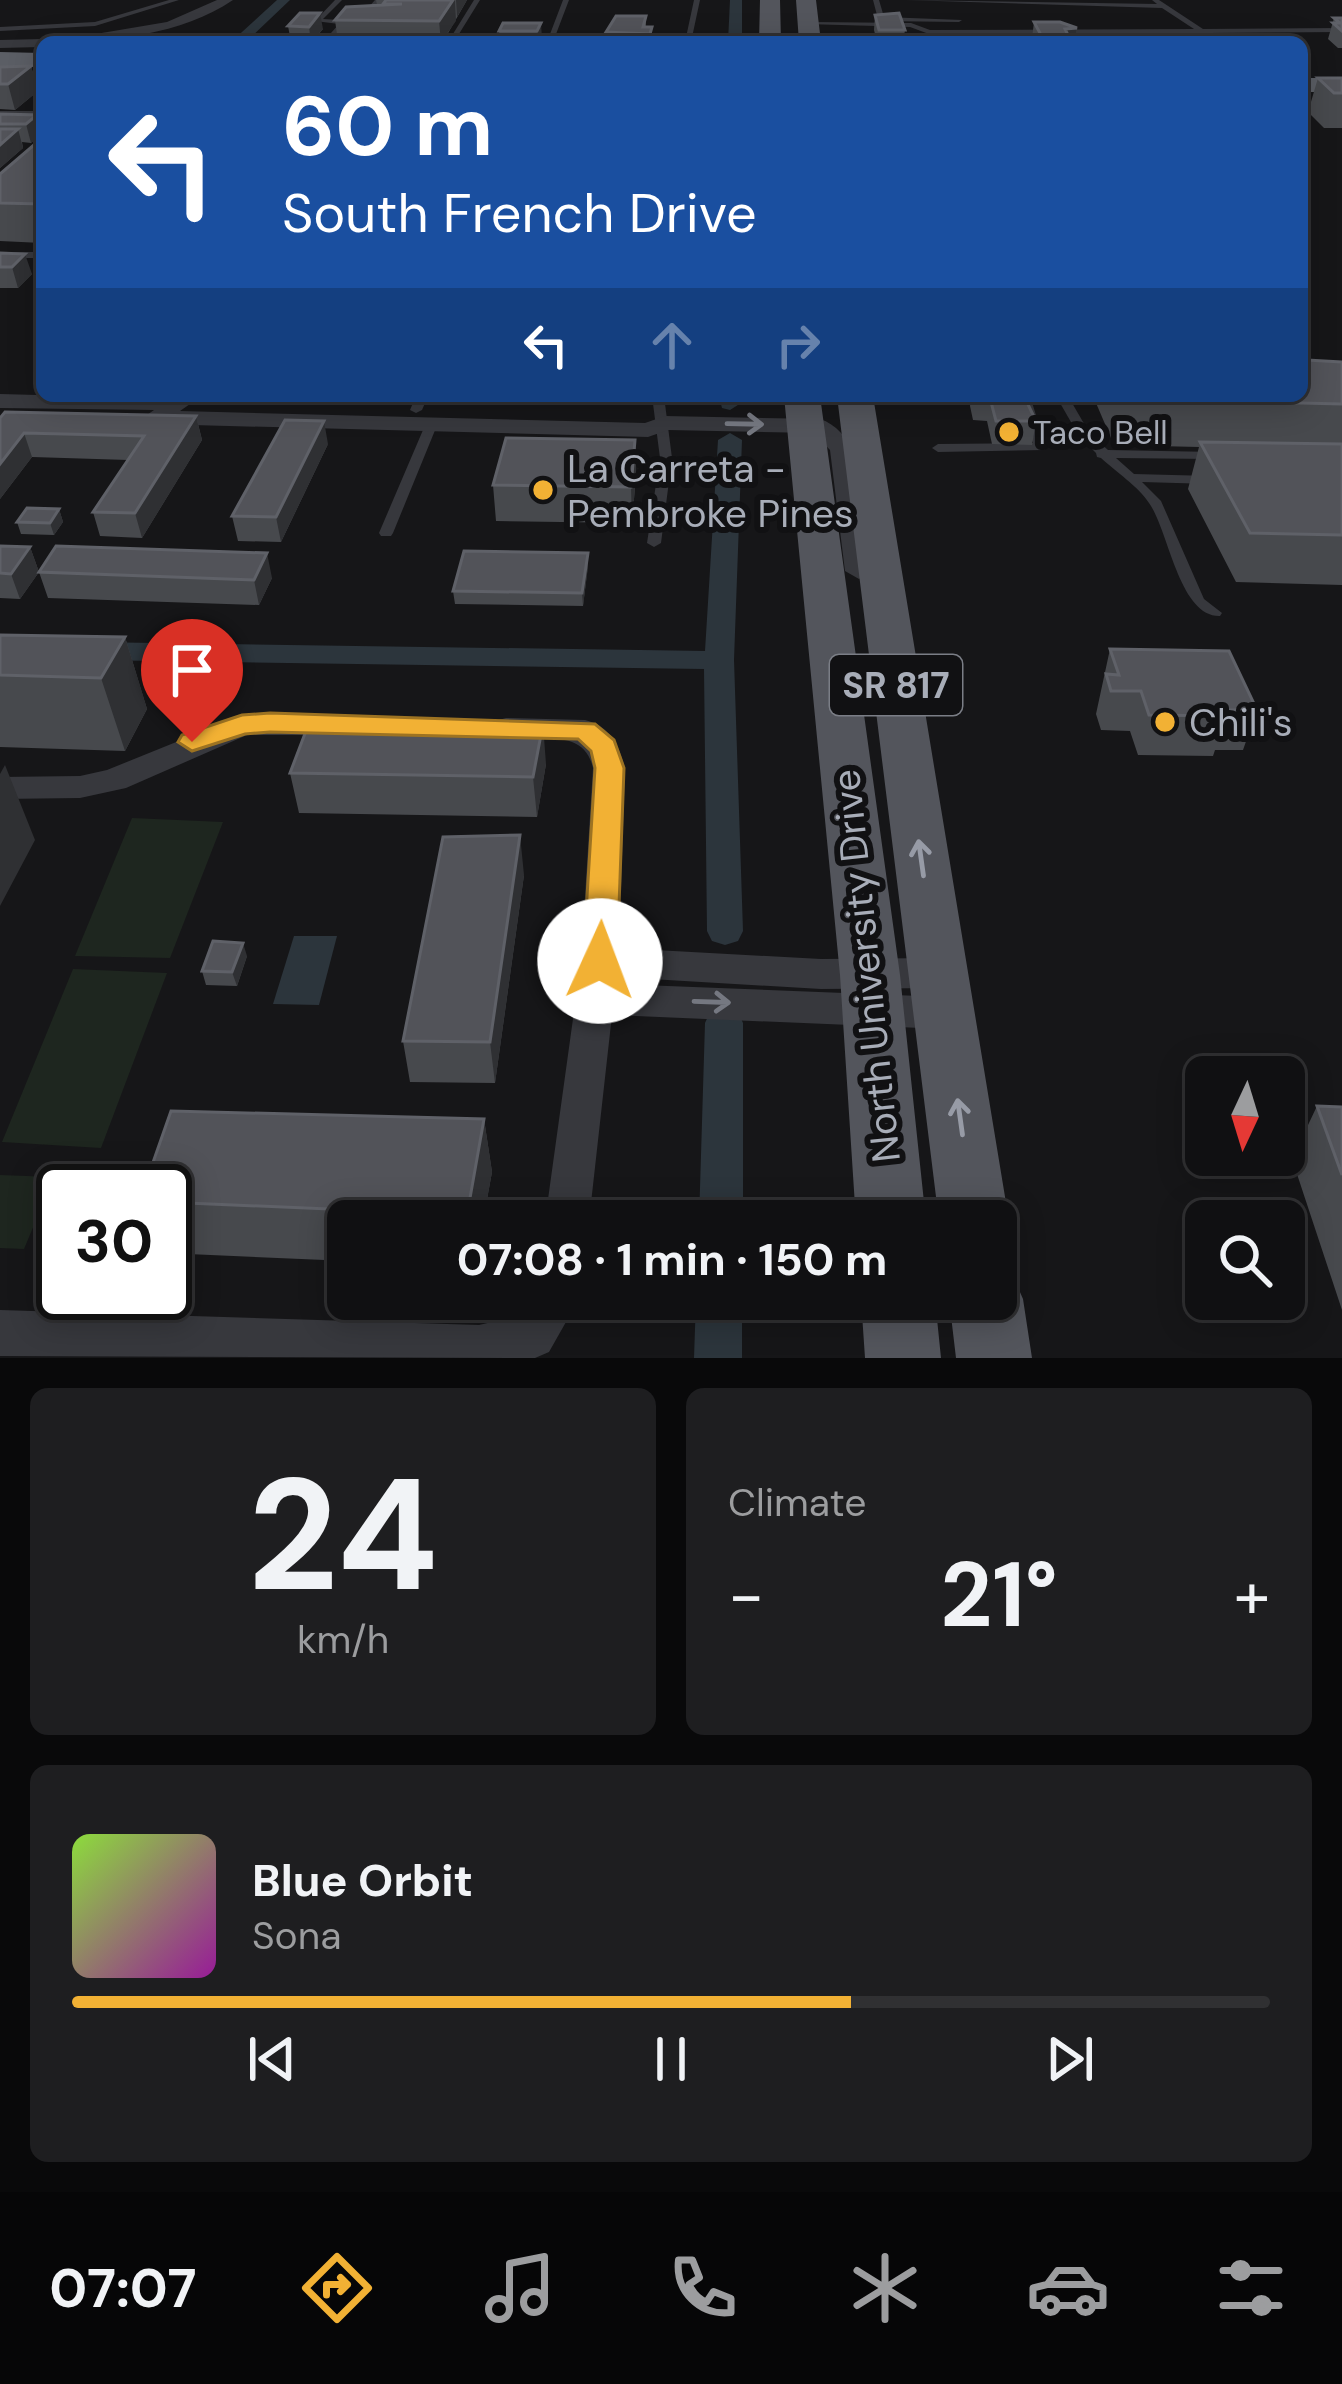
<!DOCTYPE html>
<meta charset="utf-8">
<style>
body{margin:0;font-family:"DM Sans",sans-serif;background:#1e1e20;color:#f1f3f6;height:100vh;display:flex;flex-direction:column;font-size:45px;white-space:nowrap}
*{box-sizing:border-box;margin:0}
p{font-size:39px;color:#9c9d9f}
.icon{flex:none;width:66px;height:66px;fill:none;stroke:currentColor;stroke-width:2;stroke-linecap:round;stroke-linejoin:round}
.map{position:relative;height:1358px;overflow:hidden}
.details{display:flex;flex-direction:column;gap:30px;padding:30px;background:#09090a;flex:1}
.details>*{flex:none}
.guide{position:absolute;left:36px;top:36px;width:1272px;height:366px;border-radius:18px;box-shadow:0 6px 30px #0003,0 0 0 3px #303032;background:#1a4fa0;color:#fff;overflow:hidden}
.needle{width:78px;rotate:184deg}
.controls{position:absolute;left:1185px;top:1056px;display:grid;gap:24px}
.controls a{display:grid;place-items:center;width:120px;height:120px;border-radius:18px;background:#101012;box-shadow:0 6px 30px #0003,0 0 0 3px #303032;font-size:60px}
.speed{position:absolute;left:36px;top:1164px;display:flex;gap:24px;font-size:60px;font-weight:700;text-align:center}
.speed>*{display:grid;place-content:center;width:156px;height:156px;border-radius:50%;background:#101012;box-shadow:0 6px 30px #0003,0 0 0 3px #303032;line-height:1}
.speed .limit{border:6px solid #111;border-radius:18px;background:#fff;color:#111}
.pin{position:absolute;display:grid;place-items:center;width:102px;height:102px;color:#fff;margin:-123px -51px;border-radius:50% 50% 50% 0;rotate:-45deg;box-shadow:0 0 12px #0007}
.pin .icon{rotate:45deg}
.me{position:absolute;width:132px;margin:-66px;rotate:2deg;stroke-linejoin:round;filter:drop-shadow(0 0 9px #0008)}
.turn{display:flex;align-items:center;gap:42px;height:252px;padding:0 48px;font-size:54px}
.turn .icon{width:156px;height:156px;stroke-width:2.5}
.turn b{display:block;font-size:84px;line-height:102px}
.lanes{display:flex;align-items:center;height:114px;padding:0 48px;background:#0003;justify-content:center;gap:60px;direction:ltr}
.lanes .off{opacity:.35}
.big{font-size:90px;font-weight:700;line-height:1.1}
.details .tile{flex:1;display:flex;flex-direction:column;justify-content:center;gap:18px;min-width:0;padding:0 42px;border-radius:18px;background:#1e1e20}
.details .dial{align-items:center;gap:0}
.dial b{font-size:156px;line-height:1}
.song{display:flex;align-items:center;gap:36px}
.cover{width:144px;height:144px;border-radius:18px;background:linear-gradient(135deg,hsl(90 70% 55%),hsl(300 70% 35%))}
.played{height:12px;border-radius:6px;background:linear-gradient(90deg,#f2b134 65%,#303032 65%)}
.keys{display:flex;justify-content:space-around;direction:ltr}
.heat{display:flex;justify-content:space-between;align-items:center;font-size:66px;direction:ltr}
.details .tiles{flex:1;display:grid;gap:30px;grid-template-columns:1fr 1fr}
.tile:last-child{grid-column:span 2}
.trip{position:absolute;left:327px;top:1200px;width:690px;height:120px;border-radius:18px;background:#101012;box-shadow:0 6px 30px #0003,0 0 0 3px #303032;font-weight:700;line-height:120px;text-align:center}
.dock{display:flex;height:192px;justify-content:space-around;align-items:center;background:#060607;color:#9c9d9f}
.dock .icon{width:84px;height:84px}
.dock .selected{color:#f2b134}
.dock b{font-size:54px;color:#f1f3f6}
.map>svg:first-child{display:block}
.green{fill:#1e261f}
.water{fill:#2c353c}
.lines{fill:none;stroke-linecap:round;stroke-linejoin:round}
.canal{fill:#2c353c;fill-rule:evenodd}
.service{fill:#37383d;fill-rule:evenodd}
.minor{fill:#37383d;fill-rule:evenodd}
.primary{fill:#53555c;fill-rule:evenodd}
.trunk{fill:#5b5e65;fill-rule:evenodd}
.wall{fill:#47494d}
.shaded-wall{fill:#2f3033}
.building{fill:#525359;stroke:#5f6168;stroke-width:3}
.oneway{stroke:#757881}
.oneway2{stroke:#979ba6}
.route{fill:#f2b134;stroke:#9d7322;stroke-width:3}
.poi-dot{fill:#f2b134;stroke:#111113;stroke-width:4.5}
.labels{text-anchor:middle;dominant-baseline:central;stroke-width:12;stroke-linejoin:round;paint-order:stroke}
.far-poi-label{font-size:33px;fill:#a8adb8;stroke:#111113;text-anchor:start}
.shield{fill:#111113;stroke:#7b7e86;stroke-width:3}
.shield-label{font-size:36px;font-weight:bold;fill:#a8adb8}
.poi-label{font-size:39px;fill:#a8adb8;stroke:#111113;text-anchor:start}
.street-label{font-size:39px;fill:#a8adb8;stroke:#111113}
</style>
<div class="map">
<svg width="1342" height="1358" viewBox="0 0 1342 1358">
<rect width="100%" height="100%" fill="#161618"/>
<!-- green -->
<path class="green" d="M132,818L223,822L170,958L75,956Z
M73,969L167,973L101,1148L2,1142Z
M0,1175L54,1177L24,1249L0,1248Z"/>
<!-- water -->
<path class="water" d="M294,936H337L319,1005L273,1004Z"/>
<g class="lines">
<!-- canal -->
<path class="canal" d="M277,0H290L246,42H231Z
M730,0H742V42H728Z
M719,396H741V403L730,410L722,408Z
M730,433L742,440L734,660L743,931L738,941L725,945L712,941L707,931L704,669L90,660L75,651L90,642L705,651L718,440Z
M724,1007L738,1012L743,1023V1221H699L705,1023L710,1012Z
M696,1299H742V1358H694Z"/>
<!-- service -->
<path class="service" d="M169,0H179L95,26L0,31V27L95,22Z
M335,0H342L323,19L356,21L375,0H381L360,24H345L330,42H323L339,24L315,21Z
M474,0H480L454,42H448Z
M563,0H569L553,42H547Z
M694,0H700L691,42H685Z
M873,0H879L884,17L962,20L959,22L881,21L878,19Z
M905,0L1157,4L1152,0H1159L1203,29L1342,28V32L1209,33L1211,35L1208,37L1200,33L929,34L910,27L806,24L809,22L911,23L930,30L1194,29L1162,8Z
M0,82L42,83V87L0,86Z
M0,111H42V115H0Z
M0,252H42V258H0Z
M416,396H428L422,410L416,413L410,410Z
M652,396H664L672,458L661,543L654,547L647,543L660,458Z
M1018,396H1030L1046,447L1044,450L938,452L932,448L938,444L1033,443Z
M1056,396H1068L1090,434L1108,450L1216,452V458L1212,459L1116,458L1134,474L1211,476L1217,480L1211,484L1142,482L1161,501L1204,599L1222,613L1220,616C1179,617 1169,531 1149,503C1139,487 1115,471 1101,458L1097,457L1096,453L1079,436Z
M432,419L438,423L393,533L391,536H381L379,533L426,423Z"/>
<!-- minor -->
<path class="minor" d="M217,0H233C182,35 110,42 48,42L167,22Z
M0,40L42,39L48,42H42V47L0,48Z
M0,394L187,399L190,404L180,411L645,423L665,416L820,419C871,436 866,526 873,571L859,579L845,571L830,450L814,433L668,430L648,437L156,424L144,417L154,410L0,408Z
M243,715H350L366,725L350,735H247L126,788L80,798L0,799V777L80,776L107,770Z
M506,718L585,720C610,726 619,745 625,768L619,948L821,959L939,958L952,963L958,973L952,983L939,988L821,989L617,977L616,984L945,997L959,1002L964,1013L959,1024L945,1029L612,1015L589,1221H545L581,961L593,768C583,723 531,745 495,735L490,728L495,721Z
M529,1299H579L549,1352L535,1358L0,1356V1310L479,1325L518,1316Z"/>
<!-- primary -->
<path class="primary" d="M760,0H780L781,42H759Z
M796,0H816L821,42H799Z
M784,396H820L900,975L926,1221H856L840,975Z
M837,396H873L1009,1221L996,1245V1221H939Z
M996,1267L1012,1274L1023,1299L1032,1358H956L949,1299H996Z
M861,1299H935L941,1358H865Z"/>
<!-- trunk -->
<path class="trunk" d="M0,52L42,53V67L0,66Z
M1302,78H1342V92H1302Z"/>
</g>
<!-- wall -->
<path class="wall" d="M376,0H467L443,42H338L335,20L377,5Z
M300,13L323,29L312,42H291L288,26Z
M875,15L905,30L903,42H877L874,30Z
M646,16V27H652V42H607L606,32Z
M1334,18H1342V48H1338L1328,39Z
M1034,22L1077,28L1075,42H1034L1032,38Z
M541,23V42H500L499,31Z
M31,66L38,91L15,110L0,109V67Z
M1318,78H1342V128H1324L1308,112Z
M0,114L37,115L42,133L31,143L22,142L23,148L0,168Z
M42,138V243L0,241V174Z
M0,253L32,274L18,288H0Z
M1307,360L1342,362V585L1236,582L1188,489L1199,447L1114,445L1093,396H1302Z
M971,396H1024L1036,421L1032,445L992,444L987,421L973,420L970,406Z
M196,416L202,440L142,538L100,536L93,512L128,460L32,457L0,499V418Z
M635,440L636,475L632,523L496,521L493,485Z
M328,444L281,542L238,541L232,516Z
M59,509L63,522L54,535L21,534L17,522Z
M0,546L30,547L39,572L20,599L0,598Z
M588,553V566L583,606L455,604L453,591Z
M39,572L272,578L259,605L48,598Z
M0,635L125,637L147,709L125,751L0,747Z
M1110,649L1257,710L1243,750H1215L1213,756L1138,755L1130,731L1101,730L1096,714Z
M546,764L537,817L299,813L290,773Z
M524,875L495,1083L410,1082L403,1041Z
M247,956L237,986L206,985L202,971Z
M1317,1106L1342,1107V1310L1292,1159Z
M484,1119L492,1172L483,1221H348V1261L165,1253V1191Z"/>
<!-- shaded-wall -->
<path class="shaded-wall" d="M453,0H455L456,21L441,42L439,21Z
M456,0H467L457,17Z
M320,13L323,29L311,42L309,27Z
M541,23L542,39L538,42L537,31Z
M1077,28L1075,42H1067L1068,35L1065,29Z
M31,66L38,91L15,110L8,84Z
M37,115L42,133L31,143L26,124Z
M18,129L23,148L0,168V145Z
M25,254L32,274L18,288L12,267Z
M196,416L202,440L142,538L135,513Z
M324,421L328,444L281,542L276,517Z
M24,433L32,457L0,499V464Z
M635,440L636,475L632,523L631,487Z
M59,509L63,522L54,535L50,523Z
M30,547L39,572L20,599L11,574Z
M267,553L272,578L259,605L254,580Z
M588,553V566L583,606L582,593Z
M125,637L147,709L125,751L101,678Z
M543,724L546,764L537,817L533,777Z
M5,765L35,840L0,906V774Z
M520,835L524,875L495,1083L490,1042Z
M243,943L247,956L237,986L232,972Z
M484,1119L492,1172L483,1221H468L467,1215Z"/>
<!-- building -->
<path class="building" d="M386,0H453L439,21L335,20L346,7L402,4H383Z
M300,13H320L309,27L288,26Z
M899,13L905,30H879L875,15Z
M616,16H646L643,27H652L650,34L606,32Z
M1334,18H1342V31L1333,23H1340Z
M1034,22H1060L1077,28L1065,29L1068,35H1041Z
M503,23H541L537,31H499Z
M31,66L8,84H0V67Z
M1318,78H1342V93H1334Z
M0,114L37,115L26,124H0Z
M0,129H18L0,145Z
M42,138V204L0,203V174Z
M0,253L25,254L12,267H0Z
M1302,348L1307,360L1342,362V404L1124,399L1122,396H1302Z
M976,396H1024L1036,421H996L990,398Z
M5,412L196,416L135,513L93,512L144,436L24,433L0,464V418Z
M285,420L324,421L276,517L232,516Z
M506,438L635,440L631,487L493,485Z
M1200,442L1342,444V535L1250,533Z
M27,508L59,509L50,523L17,522Z
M0,546L30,547L11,574L0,573Z
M56,546L267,553L254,580L39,572Z
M464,551L588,553L582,593L453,591Z
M0,635L125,637L101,678L0,675Z
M1110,649L1229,651L1257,710H1223L1226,716L1149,715L1141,691H1111L1106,674L1119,675Z
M309,723L543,724L533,777L290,773Z
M520,835L490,1042L403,1041L443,837Z
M213,941L243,943L232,972L202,971Z
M1317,1106L1342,1107V1175Z
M171,1111L484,1119L467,1215L165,1202V1191H143Z"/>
<!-- one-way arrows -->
<defs><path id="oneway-shaft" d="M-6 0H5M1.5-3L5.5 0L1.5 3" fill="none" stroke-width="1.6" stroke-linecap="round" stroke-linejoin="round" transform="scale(3)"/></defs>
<g class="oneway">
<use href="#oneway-shaft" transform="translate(745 424) rotate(1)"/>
<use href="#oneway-shaft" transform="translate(712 1002) rotate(2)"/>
</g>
<g class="oneway2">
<use href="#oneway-shaft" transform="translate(921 858) rotate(-98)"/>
<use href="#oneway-shaft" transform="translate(960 1117) rotate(-98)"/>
</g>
<!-- route -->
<path class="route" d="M270,713L595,724L614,740L624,768L617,961L612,971H588L583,961L595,768L591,751L578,739L270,732L245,734L192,751L178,742L182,735L242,715Z"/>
<!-- markers -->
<g class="poi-dot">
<circle cx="1009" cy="432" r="12"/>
<circle cx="543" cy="490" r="12"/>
<circle cx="1165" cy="722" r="12"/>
</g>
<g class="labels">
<!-- far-poi labels -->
<g class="far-poi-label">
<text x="1033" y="432">Taco Bell</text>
</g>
<!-- shield labels -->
<rect class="shield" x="830" y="655" width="132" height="60" rx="9"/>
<g class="shield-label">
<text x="896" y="685">SR 817</text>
</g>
<!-- poi labels -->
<g class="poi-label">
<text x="567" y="468">La Carreta -<tspan x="567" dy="45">Pembroke Pines</tspan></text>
<text x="1189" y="722">Chili's</text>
</g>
<!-- street labels -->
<g class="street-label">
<text transform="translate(866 966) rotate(-96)">North University Drive</text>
</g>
</g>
</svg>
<div class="controls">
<a><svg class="needle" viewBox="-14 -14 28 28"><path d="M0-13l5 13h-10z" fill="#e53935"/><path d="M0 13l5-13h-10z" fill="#9c9d9f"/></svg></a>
<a><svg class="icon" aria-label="search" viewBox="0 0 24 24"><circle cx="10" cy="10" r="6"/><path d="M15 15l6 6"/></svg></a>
</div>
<div class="speed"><div class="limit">30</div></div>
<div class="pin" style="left:192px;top:742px;background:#d93025"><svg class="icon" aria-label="arrive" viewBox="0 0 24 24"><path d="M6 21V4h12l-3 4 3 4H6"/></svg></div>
<svg class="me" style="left:600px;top:961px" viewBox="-20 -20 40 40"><circle r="19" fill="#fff"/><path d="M0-13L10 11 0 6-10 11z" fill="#f2b134"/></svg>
<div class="trip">07:08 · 1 min · 150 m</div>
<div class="guide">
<div class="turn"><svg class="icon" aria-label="left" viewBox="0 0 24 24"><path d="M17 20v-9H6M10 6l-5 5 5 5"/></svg><div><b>60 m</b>South French Drive</div></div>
<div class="lanes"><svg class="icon" aria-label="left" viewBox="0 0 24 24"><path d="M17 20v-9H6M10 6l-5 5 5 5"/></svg><svg class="icon off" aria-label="ahead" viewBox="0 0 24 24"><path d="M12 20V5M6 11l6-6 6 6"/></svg><svg class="icon off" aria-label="right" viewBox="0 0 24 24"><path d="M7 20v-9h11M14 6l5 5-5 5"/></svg></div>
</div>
</div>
<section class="details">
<div class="tiles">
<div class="tile dial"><b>24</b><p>km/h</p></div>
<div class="tile"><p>Climate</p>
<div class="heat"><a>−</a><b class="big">21°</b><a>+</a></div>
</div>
<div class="tile">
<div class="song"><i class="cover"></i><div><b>Blue Orbit</b><p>Sona</p></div></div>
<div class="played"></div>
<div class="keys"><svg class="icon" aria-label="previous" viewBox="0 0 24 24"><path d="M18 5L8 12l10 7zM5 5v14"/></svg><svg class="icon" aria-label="pause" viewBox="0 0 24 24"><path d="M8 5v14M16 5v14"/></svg><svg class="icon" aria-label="next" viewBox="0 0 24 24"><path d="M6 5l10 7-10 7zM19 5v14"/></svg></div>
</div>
</div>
</section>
<nav class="dock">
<b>07:07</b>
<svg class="icon selected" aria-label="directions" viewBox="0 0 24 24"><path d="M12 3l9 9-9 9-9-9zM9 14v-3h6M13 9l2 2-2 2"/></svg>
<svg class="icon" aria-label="music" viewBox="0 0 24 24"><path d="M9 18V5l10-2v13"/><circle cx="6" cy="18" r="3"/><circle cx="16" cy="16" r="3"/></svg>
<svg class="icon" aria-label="phone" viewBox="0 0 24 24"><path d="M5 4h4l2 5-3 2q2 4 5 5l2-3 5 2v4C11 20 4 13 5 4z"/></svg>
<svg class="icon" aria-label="climate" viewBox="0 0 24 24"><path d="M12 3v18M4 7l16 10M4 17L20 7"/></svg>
<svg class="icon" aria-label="car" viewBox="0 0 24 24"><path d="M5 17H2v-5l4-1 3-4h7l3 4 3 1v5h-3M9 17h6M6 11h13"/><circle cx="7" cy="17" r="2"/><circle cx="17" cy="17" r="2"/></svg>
<svg class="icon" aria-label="filters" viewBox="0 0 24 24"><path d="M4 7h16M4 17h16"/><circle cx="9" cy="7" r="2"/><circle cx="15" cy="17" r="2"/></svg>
</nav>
